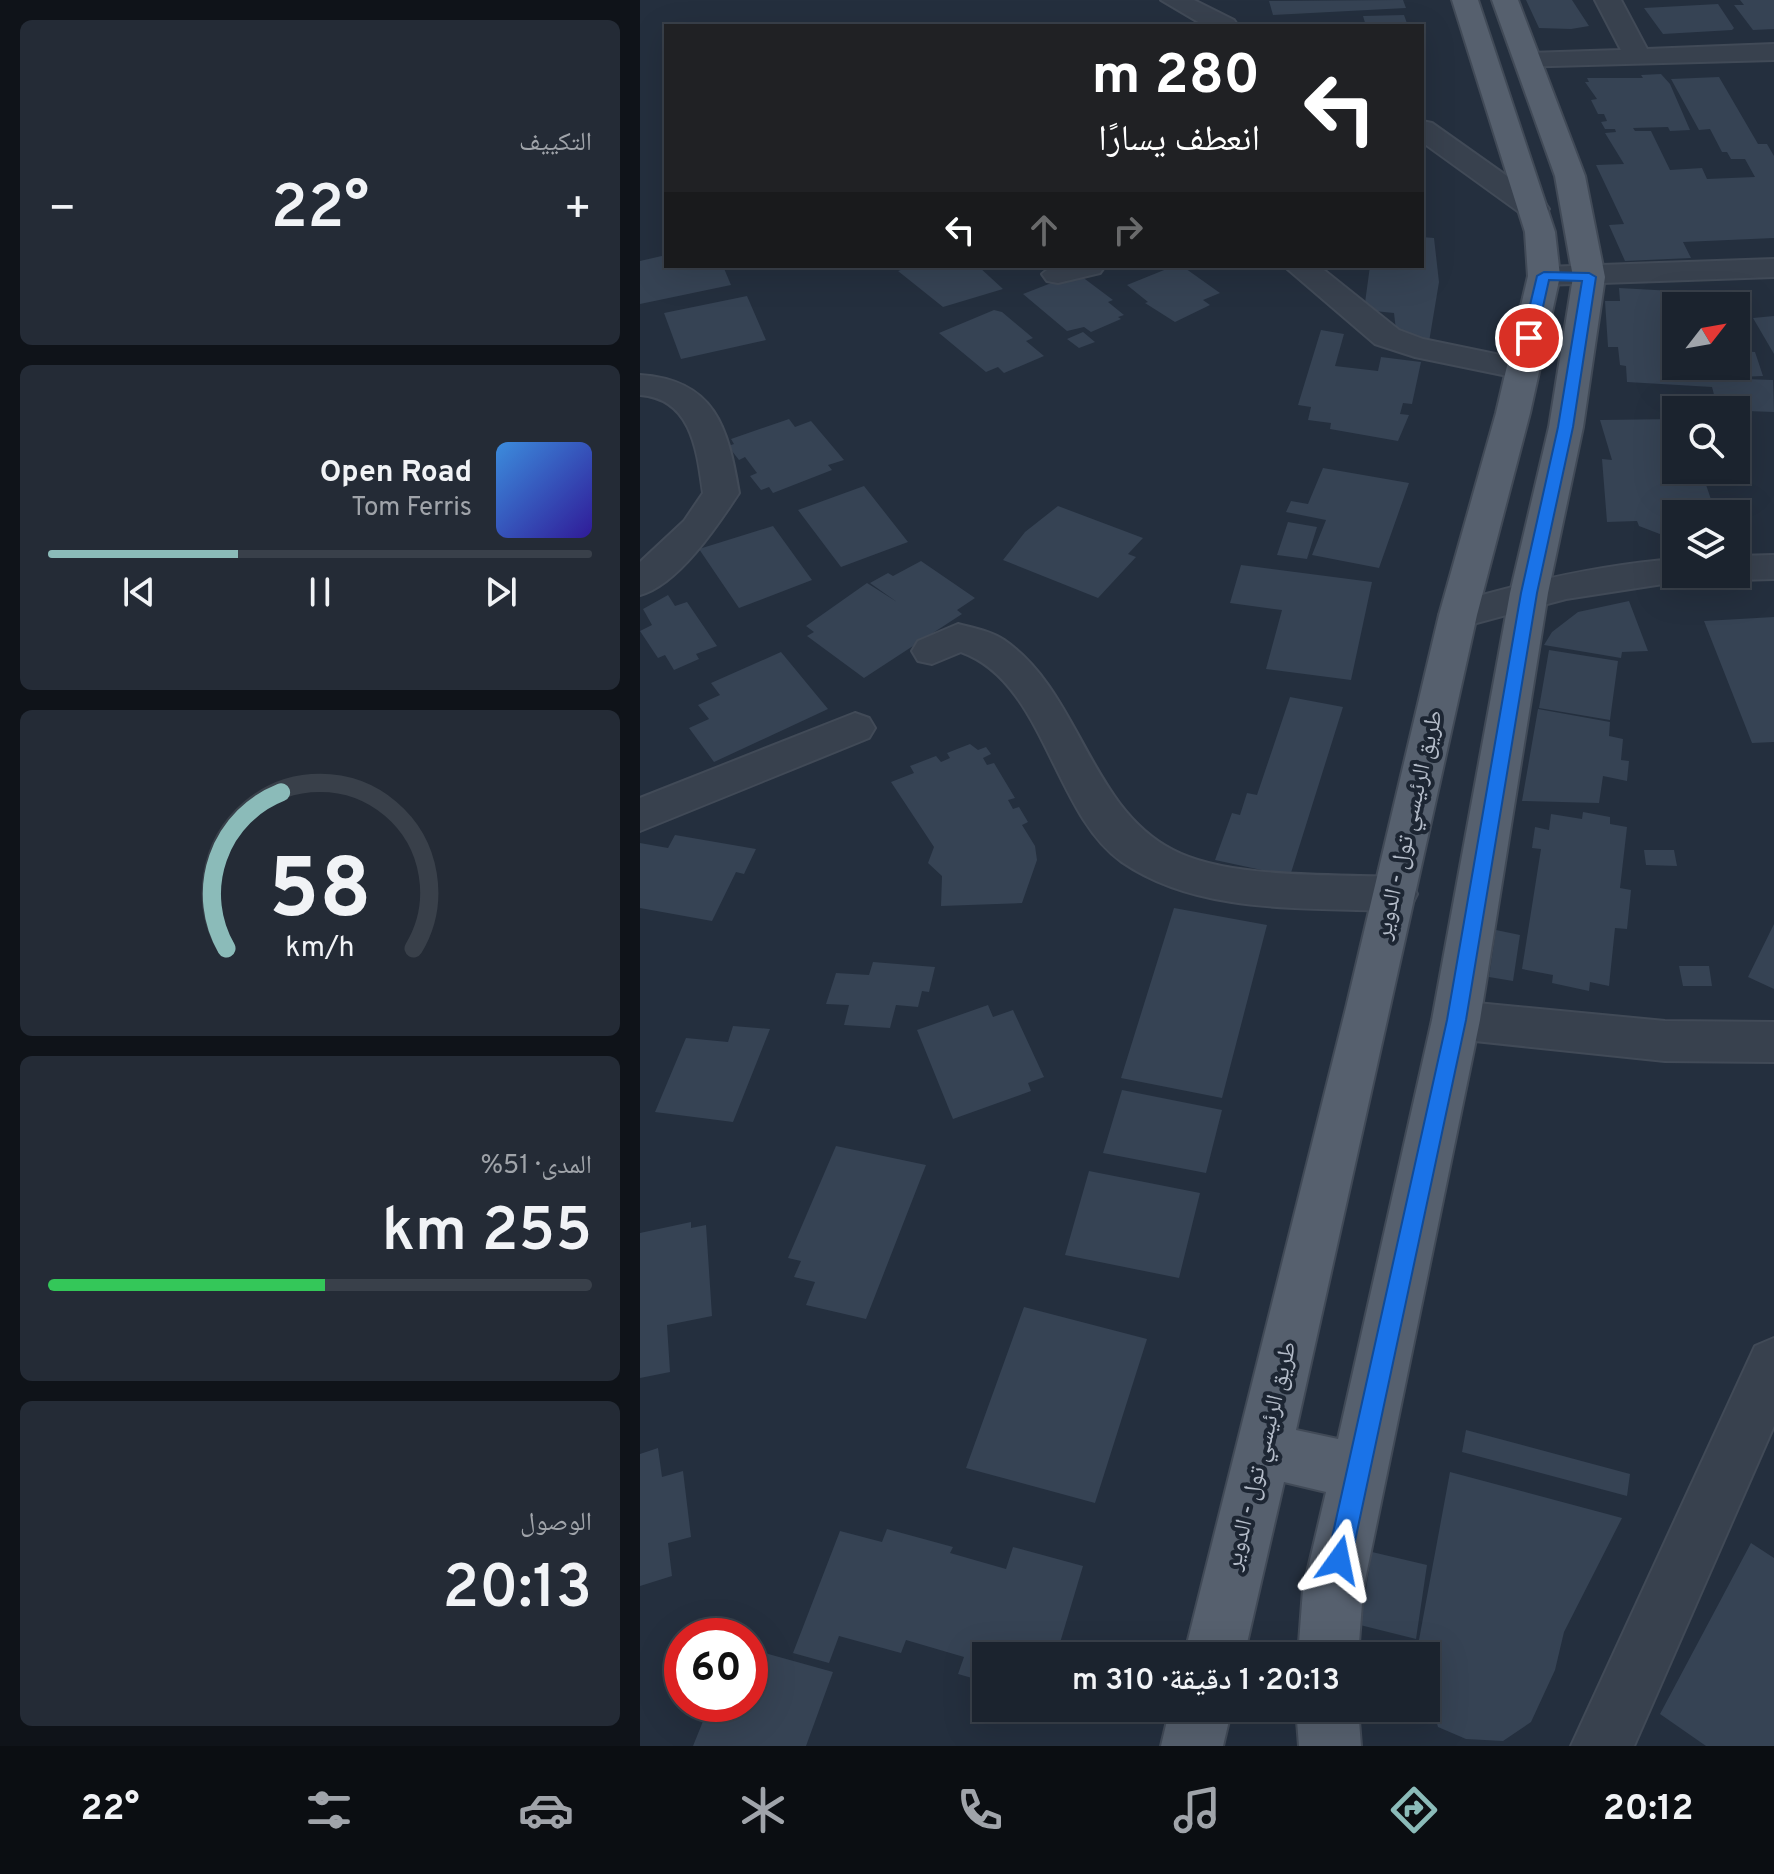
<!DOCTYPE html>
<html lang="ar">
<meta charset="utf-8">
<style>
body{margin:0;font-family:Overpass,"Noto Naskh Arabic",sans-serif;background:#242b36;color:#f1f3f6;direction:rtl;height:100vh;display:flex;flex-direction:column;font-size:30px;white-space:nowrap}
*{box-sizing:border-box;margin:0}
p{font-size:26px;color:#a0a4aa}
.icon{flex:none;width:44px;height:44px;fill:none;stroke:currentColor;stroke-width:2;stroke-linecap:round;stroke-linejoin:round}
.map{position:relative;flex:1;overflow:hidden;direction:ltr}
.panel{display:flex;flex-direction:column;gap:20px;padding:20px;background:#0f1319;width:640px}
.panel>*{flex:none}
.guide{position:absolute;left:24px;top:24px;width:760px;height:244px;border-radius:0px;box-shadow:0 8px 32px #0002,0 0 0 2px #39404a;direction:rtl;background:#202124;color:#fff;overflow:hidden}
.needle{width:52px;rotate:59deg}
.fabs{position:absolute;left:1022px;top:292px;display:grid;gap:16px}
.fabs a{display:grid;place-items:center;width:88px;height:88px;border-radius:0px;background:#1b232e;box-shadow:0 8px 32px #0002,0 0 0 2px #39404a;font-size:40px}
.speed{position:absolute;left:24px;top:1618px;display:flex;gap:16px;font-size:40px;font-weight:700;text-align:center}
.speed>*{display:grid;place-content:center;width:104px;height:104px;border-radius:50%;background:#1b232e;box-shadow:0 8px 32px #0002,0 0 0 2px #39404a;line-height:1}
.speed .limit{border:12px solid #d22;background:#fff;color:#111}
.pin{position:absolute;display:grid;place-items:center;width:68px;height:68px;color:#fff;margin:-34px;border:4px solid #fff;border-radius:50%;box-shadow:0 2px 8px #0007}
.me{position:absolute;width:88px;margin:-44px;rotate:12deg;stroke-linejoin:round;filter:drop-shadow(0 0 6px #0008)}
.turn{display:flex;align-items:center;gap:28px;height:168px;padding:0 32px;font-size:36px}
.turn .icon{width:104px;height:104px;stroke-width:2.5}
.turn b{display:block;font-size:56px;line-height:68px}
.lanes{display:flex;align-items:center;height:76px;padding:0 32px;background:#0003;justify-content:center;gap:40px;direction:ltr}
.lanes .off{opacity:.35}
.big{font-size:60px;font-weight:600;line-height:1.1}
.panel .tile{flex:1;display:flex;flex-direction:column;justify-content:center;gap:12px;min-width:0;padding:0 28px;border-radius:12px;background:#242b36}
.panel .dial{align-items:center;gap:0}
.dial svg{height:208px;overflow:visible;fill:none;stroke:#39404a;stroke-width:7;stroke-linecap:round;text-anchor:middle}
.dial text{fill:#f1f3f6;stroke:none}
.song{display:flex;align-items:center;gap:24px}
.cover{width:96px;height:96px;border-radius:12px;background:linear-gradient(135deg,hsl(210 70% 55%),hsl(250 70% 35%))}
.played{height:8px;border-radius:4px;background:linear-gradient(90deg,#8bbbb9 35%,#39404a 35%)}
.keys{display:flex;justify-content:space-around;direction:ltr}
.heat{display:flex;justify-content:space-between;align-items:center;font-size:44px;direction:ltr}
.charge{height:12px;border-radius:6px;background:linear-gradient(90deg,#34c759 51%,#39404a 0)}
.trip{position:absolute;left:332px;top:1642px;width:468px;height:80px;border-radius:0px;background:#1b232e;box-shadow:0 8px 32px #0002,0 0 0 2px #39404a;font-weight:600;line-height:80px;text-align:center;direction:rtl}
.tab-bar{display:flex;height:128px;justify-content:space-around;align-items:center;background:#0b0e12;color:#a0a4aa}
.tab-bar .icon{width:56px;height:56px}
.tab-bar .active{color:#8bbbb9}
.tab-bar b{font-size:36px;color:#f1f3f6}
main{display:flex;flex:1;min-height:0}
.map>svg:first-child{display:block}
.building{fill:#364354}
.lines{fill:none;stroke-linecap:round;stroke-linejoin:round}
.minor-casing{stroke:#414a57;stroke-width:4}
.major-casing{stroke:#414a57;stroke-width:4}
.minor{fill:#38414e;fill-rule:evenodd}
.major{fill:#56606e;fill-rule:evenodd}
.route{fill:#1a73e8;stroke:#114b97;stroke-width:2}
.labels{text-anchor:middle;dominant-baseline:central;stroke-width:8;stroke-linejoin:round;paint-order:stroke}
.street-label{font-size:24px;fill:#b4bcc9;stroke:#1d2633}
</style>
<main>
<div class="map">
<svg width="1134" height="1746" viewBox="0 0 1134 1746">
<rect width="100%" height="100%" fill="#242f3e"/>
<!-- building -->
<path class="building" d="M763,0L766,8L633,15L629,1Z
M886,0H932L949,26L931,29L899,28Z
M1100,0H1134V29L1113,30L1094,5H1104Z
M1078,4L1094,28L1092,30L1023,34L1004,8Z
M764,15L768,26H726L723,16Z
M1021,74L1030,84L1050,130L1030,131L1028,127L993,128L995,131H1011L1030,170L1062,168L1067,179L1115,177L1105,159H1091L1087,152H1082L1070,129L1059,130L1031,79L1079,77L1118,144H1127L1134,156V238L1043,242L1051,258L985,261L969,225L984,224L956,165L984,164L965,133L976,132L975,129H965L961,122L967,121L964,114H958L951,100L957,99L945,82H949L947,78H1003L1001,75Z
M782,237L794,238L799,282L789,342L757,339L754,313L724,310L730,266H782Z
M26,255V266H83L91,285L0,304V261Z
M272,266H338L363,289L303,307L258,271Z
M534,266H542L580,293L563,300L570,305L535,322L505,303L508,302L487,285Z
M437,273L473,300L468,302L484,315L478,317L481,319L451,332L444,327L427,331L383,294Z
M979,288L1051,292L1054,306H1036V366H1065L1071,370L1070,366H1096V351L1115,352L1123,376L1073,378L1133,380L1134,412L1078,410L1072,387L987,382L986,366L980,365L978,347H968L965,301H980Z
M107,296L126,340L41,359L24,313Z
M354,310L362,312L393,338L386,341L404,356L364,373L358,367L346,372L299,333Z
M1134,316V354L1113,318Z
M681,330L704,334L695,366L738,371L741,357L781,362L772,404L763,403L760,414L769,415L758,441L690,429L691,423L668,420L671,407L658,405Z
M443,332L455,342L439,348L427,339Z
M149,419L155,427L171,421L204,460L188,465L192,470L133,493L129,487L121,490L110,476L117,473L105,457L99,460L88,446L94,444L91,439Z
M1036,419V470H1061L1076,514H1036V536H1025L999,526L997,521L967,522L962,459L972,460L960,420Z
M683,468L769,483L739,568L672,555L686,520L646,512L651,501L668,504Z
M224,486L268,542L201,567L158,510Z
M418,506L503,538L488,554L496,557L458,598L363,560L385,532Z
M648,522L677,527L667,559L637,555Z
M133,526L172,580L99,608L59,549Z
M281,561L335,598L317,610L322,614L224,678L167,636L174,632L166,626L227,583L257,602L230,583L248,573L253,576Z
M601,565L732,582L711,680L626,669L642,610L590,603Z
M28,595L35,606L47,602L77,646L56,654L59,659L34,670L25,655L18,658L0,631L12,625L3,609Z
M989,601L1008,651L982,652L981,658L904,645L912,632L938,612Z
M1134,617V742L1112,743L1064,621Z
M909,650L978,661L970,720L899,708Z
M141,652L188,709L74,762L49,728L69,719L58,705L80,695L71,683Z
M650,697L703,707L650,876L575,860L592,813L600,815L607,793L617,795Z
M898,709L970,722L969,736L983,739L981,760L989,761L987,781L963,776L959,803L882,801Z
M330,744L338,750L346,747L351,754L343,758L347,765L354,763L375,798L368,800L373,809L379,807L388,822L382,825L395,846L397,860L382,903L301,906L302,876L288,863L294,847L251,782L274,773L270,766L296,756L301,762L310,758L307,753Z
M943,812L970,817V824L987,827L980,888L991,890L987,929L975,928L969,986L950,982L949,991L912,983L913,975L882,969L901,849L892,848L895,827L909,830L911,814L942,819Z
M35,835L116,849L104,874L96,872L72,921L0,908V843L28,848Z
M1004,850H1034L1037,866L1006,865Z
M534,908L627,925L582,1098L481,1078Z
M1134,924V989L1108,977Z
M856,930L880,935L873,981L849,977Z
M233,962L295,967L289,992L282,991L278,1007L256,1005L250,1028L204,1025L209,1005L186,1004L196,973L229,975Z
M1039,966H1069L1072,986H1043Z
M348,1005L353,1017L373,1010L404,1077L388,1083L391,1091L313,1119L277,1030Z
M93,1026L130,1029L93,1122L15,1112L46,1038L88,1042Z
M482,1090L582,1110L566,1173L463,1153Z
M196,1146L286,1165L226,1319L166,1305L175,1282L154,1277L161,1261L148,1258Z
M449,1171L560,1193L539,1278L425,1255Z
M51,1222V1228L66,1225L72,1316L27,1325L30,1372L0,1378V1233Z
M384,1307L507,1339L455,1503L326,1468Z
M826,1430L990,1474L987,1496L822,1452Z
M18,1448L22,1477L43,1471L51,1537L28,1543L32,1576L0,1586V1454Z
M810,1472L982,1518L924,1632L915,1670L891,1722L863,1741L826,1739L798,1727L786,1685V1656H776Z
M247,1529L313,1547L310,1553L366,1569L373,1547L443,1566L416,1656H346V1682L318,1674L324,1657L266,1640L261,1653L199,1636L189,1663L153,1653L200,1531L242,1542Z
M1111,1543L1134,1558V1746H1066L1020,1714Z
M732,1552L787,1565L776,1639L720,1625Z
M110,1649L193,1672L166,1746H53L70,1704H110Z"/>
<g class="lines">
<defs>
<path id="minor" d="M521,0H554L594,20L598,26H565Z
M955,0H981L1007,49L1134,44V60L879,67L876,61L879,55L889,53L981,50Z
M782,121L792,123L905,203L909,209L905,215H883L782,142Z
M1134,259V277L904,285L893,283L888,276L893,269L904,267Z
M465,266L460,273L418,283L407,281L402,274L412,266Z
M644,266H679L759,330L783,339L894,362L899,369L894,376L882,379L775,357L735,344Z
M0,375C75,380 88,427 99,493C78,525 38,585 0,595V562L44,521L63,493C57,450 52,399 0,395Z
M1134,555V579L1096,580L1081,574H1096V556Z
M1036,559V574H1053L1049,580L926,599L818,628L804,624L799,615L804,606C881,583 957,565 1036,559Z
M318,624C333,628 351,631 364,640C440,692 449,807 533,850C588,879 692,874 755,877L771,882L777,894L771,906L755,911C666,907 559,915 482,862C413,814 405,682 321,652L292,664L278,661L272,651L278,641Z
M215,713L229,718L235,728L229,738L0,831V798Z
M816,1001L1025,1021L1134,1022V1062L1025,1061L816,1039L799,1034L792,1020L799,1006Z
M1134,1338V1426L994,1746H931L1115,1346Z"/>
<path id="major" d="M812,0H838L915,232L920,276L890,413L837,615L656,1430L698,1439L792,1020L870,593L909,427L933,277L915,176L852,0H878L945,176L965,277L943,427L908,593L840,1020L723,1590L718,1656H658L663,1590L686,1492L644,1482L604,1656H544L706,1008L799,615L856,413L888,276L885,232Z
M530,1708H592L583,1746H521Z
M656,1708H718L721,1746H659Z"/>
</defs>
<!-- minor casing -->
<use href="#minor" class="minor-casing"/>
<!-- major casing -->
<use href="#major" class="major-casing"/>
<!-- minor -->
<use href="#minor" class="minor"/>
<!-- major -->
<use href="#major" class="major"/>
</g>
<!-- route -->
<path class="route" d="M904,272L949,273L956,277L933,427L897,593L826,1020L711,1560L708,1569L699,1572L690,1569L687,1560L807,1020L881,593L918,427L942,281L909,280L896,338L889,342L882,338L897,276Z"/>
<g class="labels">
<!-- street labels -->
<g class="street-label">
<text transform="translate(770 825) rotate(-77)">طريق الرئيسي تول - الدوير</text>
<text transform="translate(622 1456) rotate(-76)">طريق الرئيسي تول - الدوير</text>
</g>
</g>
</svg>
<div class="fabs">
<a><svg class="needle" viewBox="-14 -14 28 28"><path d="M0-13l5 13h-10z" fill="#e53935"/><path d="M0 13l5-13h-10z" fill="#a0a4aa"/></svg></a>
<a><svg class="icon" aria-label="search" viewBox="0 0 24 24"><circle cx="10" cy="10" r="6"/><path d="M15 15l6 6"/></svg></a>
<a><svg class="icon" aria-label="layers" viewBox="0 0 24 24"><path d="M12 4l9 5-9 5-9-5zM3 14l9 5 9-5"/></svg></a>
</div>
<div class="speed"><div class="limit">60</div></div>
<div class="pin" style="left:889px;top:338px;background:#d93025"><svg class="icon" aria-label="arrive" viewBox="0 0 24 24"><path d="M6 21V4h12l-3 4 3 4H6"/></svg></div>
<svg class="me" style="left:699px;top:1560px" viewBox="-20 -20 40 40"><path d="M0-17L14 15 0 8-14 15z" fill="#1a73e8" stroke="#fff" stroke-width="4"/></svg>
<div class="trip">20:13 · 1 دقيقة · 310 m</div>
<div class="guide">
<div class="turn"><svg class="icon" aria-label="left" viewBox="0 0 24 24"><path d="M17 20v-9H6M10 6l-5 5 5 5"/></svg><div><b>280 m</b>انعطف يسارًا</div></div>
<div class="lanes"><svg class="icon" aria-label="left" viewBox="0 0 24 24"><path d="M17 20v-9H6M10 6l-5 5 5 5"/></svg><svg class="icon off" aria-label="ahead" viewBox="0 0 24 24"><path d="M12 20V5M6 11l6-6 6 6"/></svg><svg class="icon off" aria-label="right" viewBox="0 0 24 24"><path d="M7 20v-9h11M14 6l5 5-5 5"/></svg></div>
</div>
</div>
<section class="panel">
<div class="tile"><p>التكييف</p>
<div class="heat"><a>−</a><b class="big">22°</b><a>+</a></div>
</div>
<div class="tile">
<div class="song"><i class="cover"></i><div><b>Open Road</b><p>Tom Ferris</p></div></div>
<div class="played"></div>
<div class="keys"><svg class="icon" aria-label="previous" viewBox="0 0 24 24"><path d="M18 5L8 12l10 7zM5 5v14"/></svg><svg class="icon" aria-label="pause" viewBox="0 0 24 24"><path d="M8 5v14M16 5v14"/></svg><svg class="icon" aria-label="next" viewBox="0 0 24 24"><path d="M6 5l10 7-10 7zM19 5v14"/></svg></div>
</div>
<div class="tile dial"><svg viewBox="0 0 100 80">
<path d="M14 69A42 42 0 1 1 86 69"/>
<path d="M14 69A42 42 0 0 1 35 9" stroke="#8bbbb9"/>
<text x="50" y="56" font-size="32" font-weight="700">58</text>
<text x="50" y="72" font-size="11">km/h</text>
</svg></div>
<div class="tile"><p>المدى · 51%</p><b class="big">255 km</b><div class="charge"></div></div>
<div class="tile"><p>الوصول</p><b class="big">20:13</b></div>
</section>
</main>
<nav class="tab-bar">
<b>20:12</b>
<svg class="icon active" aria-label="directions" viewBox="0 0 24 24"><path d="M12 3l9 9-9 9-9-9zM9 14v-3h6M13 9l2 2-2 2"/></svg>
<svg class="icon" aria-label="music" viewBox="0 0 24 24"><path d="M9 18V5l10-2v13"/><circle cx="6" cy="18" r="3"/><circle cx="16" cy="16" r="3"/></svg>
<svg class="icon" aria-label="phone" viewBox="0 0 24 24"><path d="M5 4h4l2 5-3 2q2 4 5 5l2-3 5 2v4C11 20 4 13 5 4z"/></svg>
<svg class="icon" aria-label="climate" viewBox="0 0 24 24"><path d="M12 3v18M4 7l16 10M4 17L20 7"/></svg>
<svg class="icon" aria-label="car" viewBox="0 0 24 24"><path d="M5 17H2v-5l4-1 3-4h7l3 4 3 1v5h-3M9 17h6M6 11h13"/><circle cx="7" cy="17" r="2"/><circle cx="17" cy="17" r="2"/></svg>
<svg class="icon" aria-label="filters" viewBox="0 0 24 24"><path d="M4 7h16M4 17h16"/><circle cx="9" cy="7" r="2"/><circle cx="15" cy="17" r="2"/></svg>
<b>22°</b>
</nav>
